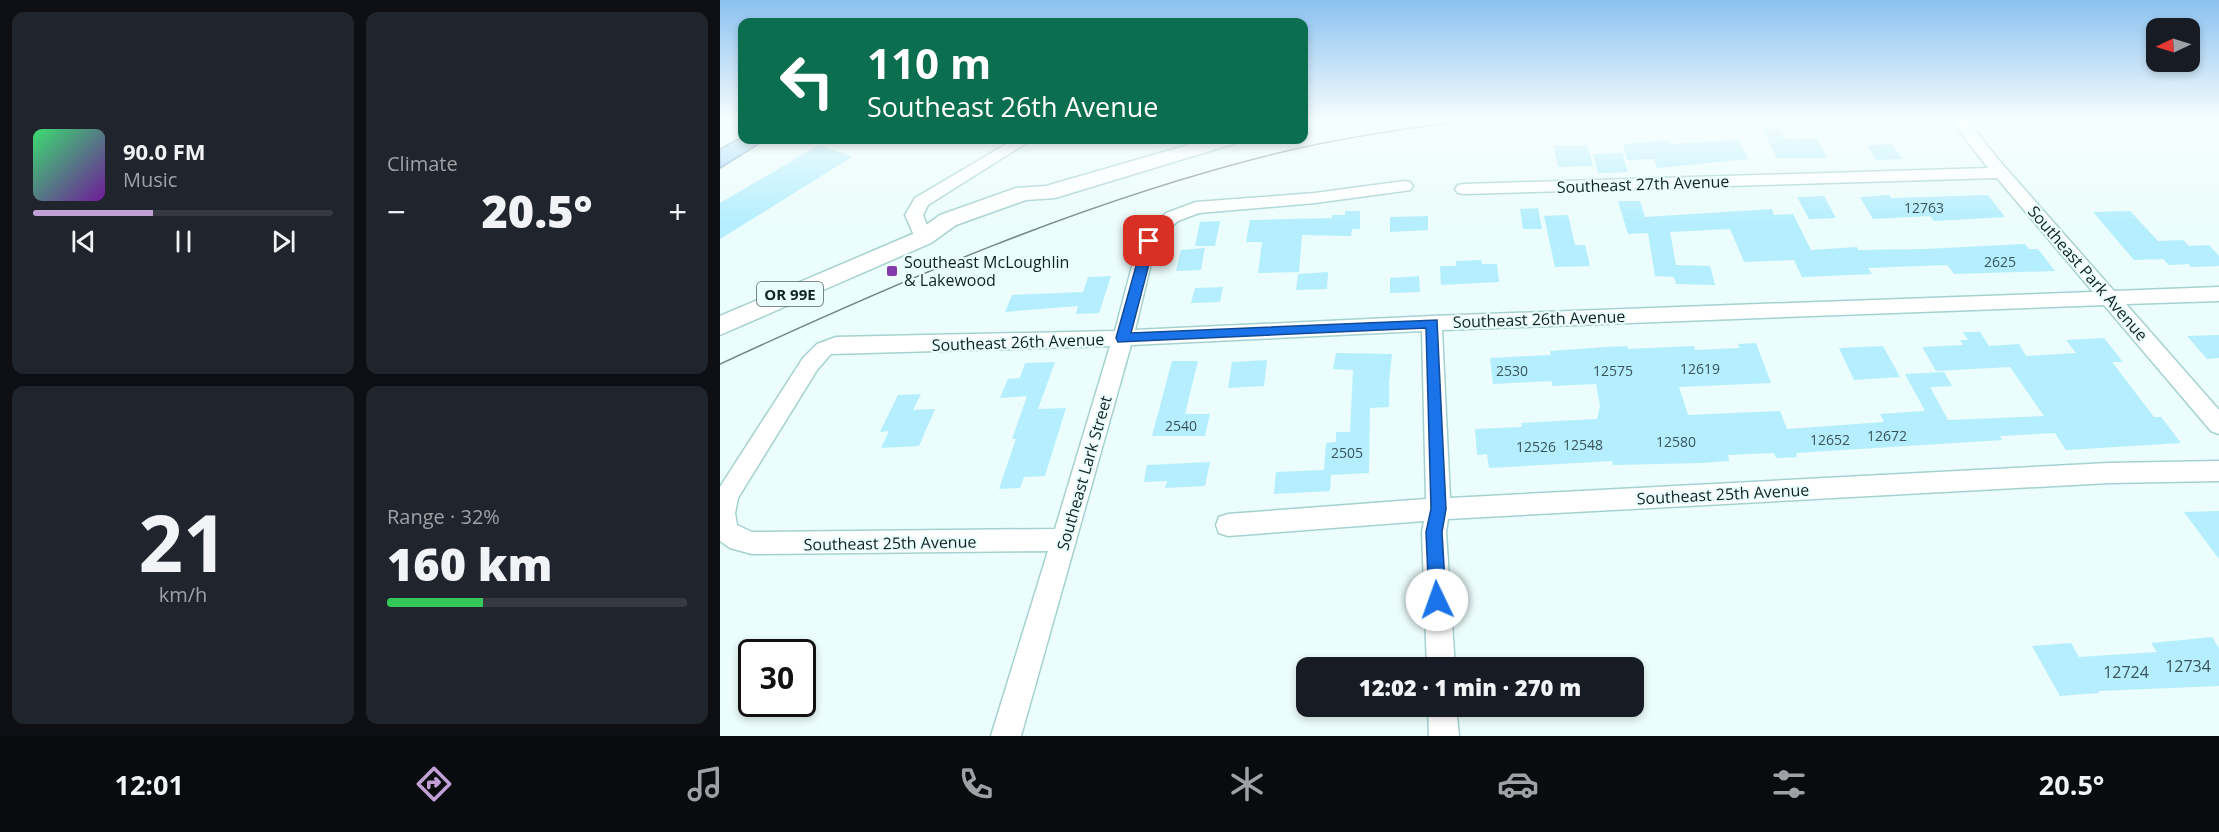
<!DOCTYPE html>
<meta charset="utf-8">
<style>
body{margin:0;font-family:"Open Sans",sans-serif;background:#20242c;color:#f1f3f6;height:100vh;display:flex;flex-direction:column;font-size:22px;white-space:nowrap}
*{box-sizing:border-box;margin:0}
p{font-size:20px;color:#9ea1a6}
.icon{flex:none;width:33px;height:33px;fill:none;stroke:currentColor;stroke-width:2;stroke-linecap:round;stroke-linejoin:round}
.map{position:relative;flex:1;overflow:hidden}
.details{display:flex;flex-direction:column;gap:12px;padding:12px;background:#0d0f14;width:720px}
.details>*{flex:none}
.top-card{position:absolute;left:18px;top:18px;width:570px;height:126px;border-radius:12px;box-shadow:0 3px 9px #0003;background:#0b6e4f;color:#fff;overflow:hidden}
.needle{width:39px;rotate:266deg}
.tools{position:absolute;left:1426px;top:18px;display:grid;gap:12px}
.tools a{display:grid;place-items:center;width:54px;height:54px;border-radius:12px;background:#171b24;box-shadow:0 3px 9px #0003;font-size:30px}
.speed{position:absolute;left:18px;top:639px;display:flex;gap:12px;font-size:30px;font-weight:700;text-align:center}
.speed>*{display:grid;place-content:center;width:78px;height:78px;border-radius:50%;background:#171b24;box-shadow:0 3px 9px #0003;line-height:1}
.speed .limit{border:3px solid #111;border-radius:9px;background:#fff;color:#111}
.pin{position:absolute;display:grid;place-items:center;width:51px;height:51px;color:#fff;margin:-26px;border-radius:12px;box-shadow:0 3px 9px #0006}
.me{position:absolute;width:66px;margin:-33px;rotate:357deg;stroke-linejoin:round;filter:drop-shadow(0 0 4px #0008)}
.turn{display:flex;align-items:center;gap:21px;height:126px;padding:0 30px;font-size:27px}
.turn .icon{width:78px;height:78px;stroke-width:2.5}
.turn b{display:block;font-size:42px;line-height:51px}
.big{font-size:45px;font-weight:800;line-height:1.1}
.details .card{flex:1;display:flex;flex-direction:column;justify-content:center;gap:9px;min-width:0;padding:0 21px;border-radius:12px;background:#20242c}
.details .dial{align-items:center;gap:0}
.dial b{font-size:78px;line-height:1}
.song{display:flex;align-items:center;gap:18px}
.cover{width:72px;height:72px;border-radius:9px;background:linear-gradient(135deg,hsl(140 70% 55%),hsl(280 70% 35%))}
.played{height:6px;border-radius:3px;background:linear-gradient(90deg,#c0a0d5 40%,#363941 40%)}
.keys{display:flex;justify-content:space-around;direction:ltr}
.heat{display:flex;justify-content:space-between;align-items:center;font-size:33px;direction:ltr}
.charge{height:9px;border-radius:4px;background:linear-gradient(90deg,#34c759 32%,#363941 0)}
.details .tiles{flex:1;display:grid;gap:12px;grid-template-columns:repeat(2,1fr)}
.trip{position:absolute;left:576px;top:657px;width:348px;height:60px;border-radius:12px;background:#171b24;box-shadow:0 3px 9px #0003;font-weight:800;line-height:60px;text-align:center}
.dock{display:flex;height:96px;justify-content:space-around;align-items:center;background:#090b0e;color:#9ea1a6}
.dock .icon{width:42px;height:42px}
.dock .on{color:#c0a0d5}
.dock b{font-size:27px;color:#f1f3f6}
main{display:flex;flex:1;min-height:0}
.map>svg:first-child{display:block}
.water{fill:#a0d5fc;stroke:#759fba;stroke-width:1.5}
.building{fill:#b5eefe}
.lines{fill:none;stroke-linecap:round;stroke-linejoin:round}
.minor-casing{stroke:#a5d2d0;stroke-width:3}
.major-casing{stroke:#a5d2d0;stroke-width:3}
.minor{fill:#fff;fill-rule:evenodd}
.major{fill:#fff;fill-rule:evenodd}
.tram{stroke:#758786;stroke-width:1.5}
.route{fill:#1a73e8;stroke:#114b97;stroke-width:1.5}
.poi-dot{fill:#843aad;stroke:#ebfdfc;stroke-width:2}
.labels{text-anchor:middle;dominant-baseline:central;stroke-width:4.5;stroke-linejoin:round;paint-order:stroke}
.number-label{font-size:14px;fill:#395558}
.shield{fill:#ebfdfc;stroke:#526463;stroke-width:1.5}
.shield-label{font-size:15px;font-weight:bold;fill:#102221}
.street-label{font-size:16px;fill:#102221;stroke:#ebfdfc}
.poi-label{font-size:16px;fill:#102221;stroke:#ebfdfc;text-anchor:start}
.near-number-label{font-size:16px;fill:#395558}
</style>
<main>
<section class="details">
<div class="tiles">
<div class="card">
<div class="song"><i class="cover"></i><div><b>90.0 FM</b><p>Music</p></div></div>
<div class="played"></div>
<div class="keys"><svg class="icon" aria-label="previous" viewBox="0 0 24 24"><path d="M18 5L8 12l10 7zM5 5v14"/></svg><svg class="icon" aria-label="pause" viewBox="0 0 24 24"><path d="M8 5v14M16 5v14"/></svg><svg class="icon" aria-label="next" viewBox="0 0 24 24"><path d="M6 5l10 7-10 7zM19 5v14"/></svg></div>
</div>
<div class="card"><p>Climate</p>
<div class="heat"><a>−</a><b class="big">20.5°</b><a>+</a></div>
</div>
<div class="card dial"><b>21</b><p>km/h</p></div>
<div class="card"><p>Range · 32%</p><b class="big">160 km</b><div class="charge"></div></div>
</div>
</section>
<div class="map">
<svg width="1499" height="736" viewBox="0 0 1499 736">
<rect width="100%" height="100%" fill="#ebfdfc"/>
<!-- water -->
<path class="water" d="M22,137V140H45L0,168V149Z"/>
<!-- building -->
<path class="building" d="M1042,128H1060L1066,139L1096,138L1107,158H1057Z
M949,140L951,144L1019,140L1028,159L937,168L934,159L907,160L903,144Z
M1172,144L1183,159L1156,160L1147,145Z
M99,145L132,157L0,239V203Z
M867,145L873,166L838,167L833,146Z
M902,153L908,172L878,173L873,154Z
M1169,195L1171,198L1268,195L1285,217L1214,221L1210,216L1153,219L1140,197Z
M1104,196L1116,218L1089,219L1077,197Z
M898,201H920L925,217L1052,209L1054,215L1073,214L1091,250L1137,247L1138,250L1204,249L1305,244L1309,249H1318L1335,271L1234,274L1227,265L1148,268L1152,274L1082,277L1074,260L1024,262L1010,229L950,232L956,265L990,266L995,285L956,284L954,277L935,276L928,233L908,234Z
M818,208L822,229H803L800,209Z
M625,211H640V229H632L631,236L582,235L579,272L538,273L542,242H526L530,220L612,218V215H625Z
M1410,211L1438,241L1463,240L1469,246L1489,245L1499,256V266L1471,267L1469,264L1449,265L1443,259L1414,260L1373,212Z
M848,215L855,245H865L870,266L835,267L824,216Z
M708,216V230L670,232V217Z
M500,221L495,246H475L480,222Z
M485,248L481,270L456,271L461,250Z
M761,260L762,264H777L779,282L721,285L720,266H736V261Z
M608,272L607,289L576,290L578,274Z
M391,276L379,313L356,314L358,306L285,312L292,295L363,292L368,277Z
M699,276L700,292L670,293V278Z
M503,287L500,302L471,303L475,288Z
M1243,332H1260L1269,346L1299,344L1306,356L1356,353L1346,340L1384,338L1403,362H1392L1434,417H1441L1461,443L1346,450L1335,433L1280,436L1282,440L1076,453L1077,457L1056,458L1054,453L1008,455L1009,461L981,463L893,465L892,461L769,468L767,454L757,455L755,429L802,427L801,423L877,419L880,406L876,384L832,386V381L773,384L770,358L831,355L830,351L886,347L907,346L908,349L974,346L975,350L1020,348L1018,344L1036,343L1051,383L959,387L968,415L1060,411L1067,429L1164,422L1160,414L1205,411L1185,374L1224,372L1232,386L1210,387L1228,420L1324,416L1290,367L1216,371L1202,347L1243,345L1240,340H1248Z
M1499,335V358L1487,359L1467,336Z
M1163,346L1180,377L1134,380L1119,348Z
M616,353L672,354L669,382V407L650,408L649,473L611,475L610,491L554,494L556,472L604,470L606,443L616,442V432H630L633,370L613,369Z
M547,360L544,386L508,388L512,362Z
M452,361H478L465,414H490L485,436H432Z
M335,362L318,409L346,408L325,476L304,477L300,488L279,489L296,439H292L307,396L280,398L288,379L300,378L305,363Z
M201,394L193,410L215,409L199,446L161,448L169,431L160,432L178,395Z
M490,462L485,486L445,488L447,481L424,482L427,465Z
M1499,511V559L1464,512Z
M1492,637L1499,648V686L1378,691L1379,693L1340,696L1312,646L1351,643L1359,657L1437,652L1431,643Z"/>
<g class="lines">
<defs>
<path id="minor" d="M1231,120H1247L1277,158L1394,291L1499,287V301L1406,304L1499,410V434L1491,431L1384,305L722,330L730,498L1389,463L1499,461V481L1389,483L728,519L726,532L735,668H707L702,532L704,521L508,536L499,533L496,525L499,517L508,514L706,499L702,331L411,345L301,736H271L328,551L32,554L10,548L0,541V487L83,358L97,344L116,337L395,331L416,251L429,228L446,213L476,202L595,193L684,181L690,182L693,186L690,190L684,191L595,203L479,213L458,221L442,235L434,251L415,330L712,316L1373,292L1277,178L744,194L738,193L735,189L738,185L744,184L1268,168ZM390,346L335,529L32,532L17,525L15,513L18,498L97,370L111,354Z
M293,140H311L208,205L203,215L212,238L209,242H197L185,215L195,198Z
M708,706H736L739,736H709Z"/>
<path id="major" d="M584,120H598L595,124L584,127Z
M485,140H516L513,144L335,198L306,200L236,225L211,243L0,335V316L195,233L220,215L296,188L326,186Z"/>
</defs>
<!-- minor casing -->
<use href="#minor" class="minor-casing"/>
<!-- major casing -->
<use href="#major" class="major-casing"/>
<!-- minor -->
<use href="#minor" class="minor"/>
<!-- major -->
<use href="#major" class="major"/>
<!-- tram -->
<path class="tram" d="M0,364C180,281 361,202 554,154C618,138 684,129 750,120"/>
</g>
<!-- sky -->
<linearGradient id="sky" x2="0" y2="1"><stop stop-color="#8bc1f0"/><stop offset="0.54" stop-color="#f6fefe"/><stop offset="1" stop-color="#f6fefe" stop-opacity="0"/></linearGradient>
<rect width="1499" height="223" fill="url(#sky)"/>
<!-- route -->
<path class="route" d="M429,237L435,241L411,333L717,320L726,509L722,532L726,600L723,605L717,607L711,605L709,600L706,532L711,509L706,328L398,342L396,338L423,241Z"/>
<!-- markers -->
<rect class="poi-dot" x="166" y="265" width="12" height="12" rx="3"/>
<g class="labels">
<!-- number labels -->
<g class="number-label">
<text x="1204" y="207">12763</text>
<text x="1280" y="261">2625</text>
<text x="980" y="368">12619</text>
<text x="792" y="370">2530</text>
<text x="893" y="370">12575</text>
<text x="461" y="425">2540</text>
<text x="1167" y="435">12672</text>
<text x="1110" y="439">12652</text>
<text x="956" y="441">12580</text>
<text x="863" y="444">12548</text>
<text x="816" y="446">12526</text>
<text x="627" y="452">2505</text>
</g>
<!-- shield labels -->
<rect class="shield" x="37" y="282" width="66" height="24" rx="4.5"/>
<g class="shield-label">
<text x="70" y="294">OR 99E</text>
</g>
<!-- street labels -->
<g class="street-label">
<text transform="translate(923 184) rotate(-2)">Southeast 27th Avenue</text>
<text transform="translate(1368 273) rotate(49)">Southeast Park Avenue</text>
<text transform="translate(819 319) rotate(-2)">Southeast 26th Avenue</text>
<text transform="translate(298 342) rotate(-2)">Southeast 26th Avenue</text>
<text transform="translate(364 473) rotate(-74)">Southeast Lark Street</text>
<text transform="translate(1003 494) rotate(-3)">Southeast 25th Avenue</text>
<text transform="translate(170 543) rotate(-1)">Southeast 25th Avenue</text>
</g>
<!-- poi labels -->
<g class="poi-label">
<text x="184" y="262">Southeast McLoughlin<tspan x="184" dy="18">&amp; Lakewood</tspan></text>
</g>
<!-- near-number labels -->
<g class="near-number-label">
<text x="1468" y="666">12734</text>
<text x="1406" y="672">12724</text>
</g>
</g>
</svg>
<div class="tools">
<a><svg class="needle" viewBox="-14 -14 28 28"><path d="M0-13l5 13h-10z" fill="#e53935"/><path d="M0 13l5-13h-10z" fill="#9ea1a6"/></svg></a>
</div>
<div class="speed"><div class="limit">30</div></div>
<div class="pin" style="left:429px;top:241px;background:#d93025"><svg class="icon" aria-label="arrive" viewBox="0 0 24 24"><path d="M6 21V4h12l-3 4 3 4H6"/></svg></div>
<svg class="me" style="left:717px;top:600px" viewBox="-20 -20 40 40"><circle r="19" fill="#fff"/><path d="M0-13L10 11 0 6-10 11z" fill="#1a73e8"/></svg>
<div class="trip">12:02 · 1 min · 270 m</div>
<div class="top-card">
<div class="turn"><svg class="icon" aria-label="left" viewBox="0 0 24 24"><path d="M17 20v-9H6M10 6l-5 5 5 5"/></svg><div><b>110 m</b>Southeast 26th Avenue</div></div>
</div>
</div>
</main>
<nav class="dock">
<b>12:01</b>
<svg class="icon on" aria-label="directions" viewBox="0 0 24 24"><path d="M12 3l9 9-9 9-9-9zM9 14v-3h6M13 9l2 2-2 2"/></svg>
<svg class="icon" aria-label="music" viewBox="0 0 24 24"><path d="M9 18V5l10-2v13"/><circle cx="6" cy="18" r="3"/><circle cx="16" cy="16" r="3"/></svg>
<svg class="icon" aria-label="phone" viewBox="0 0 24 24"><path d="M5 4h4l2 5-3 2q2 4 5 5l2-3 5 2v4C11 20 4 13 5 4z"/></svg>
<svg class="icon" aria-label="climate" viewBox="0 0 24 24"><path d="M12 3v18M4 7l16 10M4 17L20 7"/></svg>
<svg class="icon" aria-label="car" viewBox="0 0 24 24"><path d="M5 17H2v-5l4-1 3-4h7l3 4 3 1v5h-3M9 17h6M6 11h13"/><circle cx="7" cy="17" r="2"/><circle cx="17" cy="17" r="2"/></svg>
<svg class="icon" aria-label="filters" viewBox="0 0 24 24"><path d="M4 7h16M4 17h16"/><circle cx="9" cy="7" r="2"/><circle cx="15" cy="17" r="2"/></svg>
<b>20.5°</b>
</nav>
